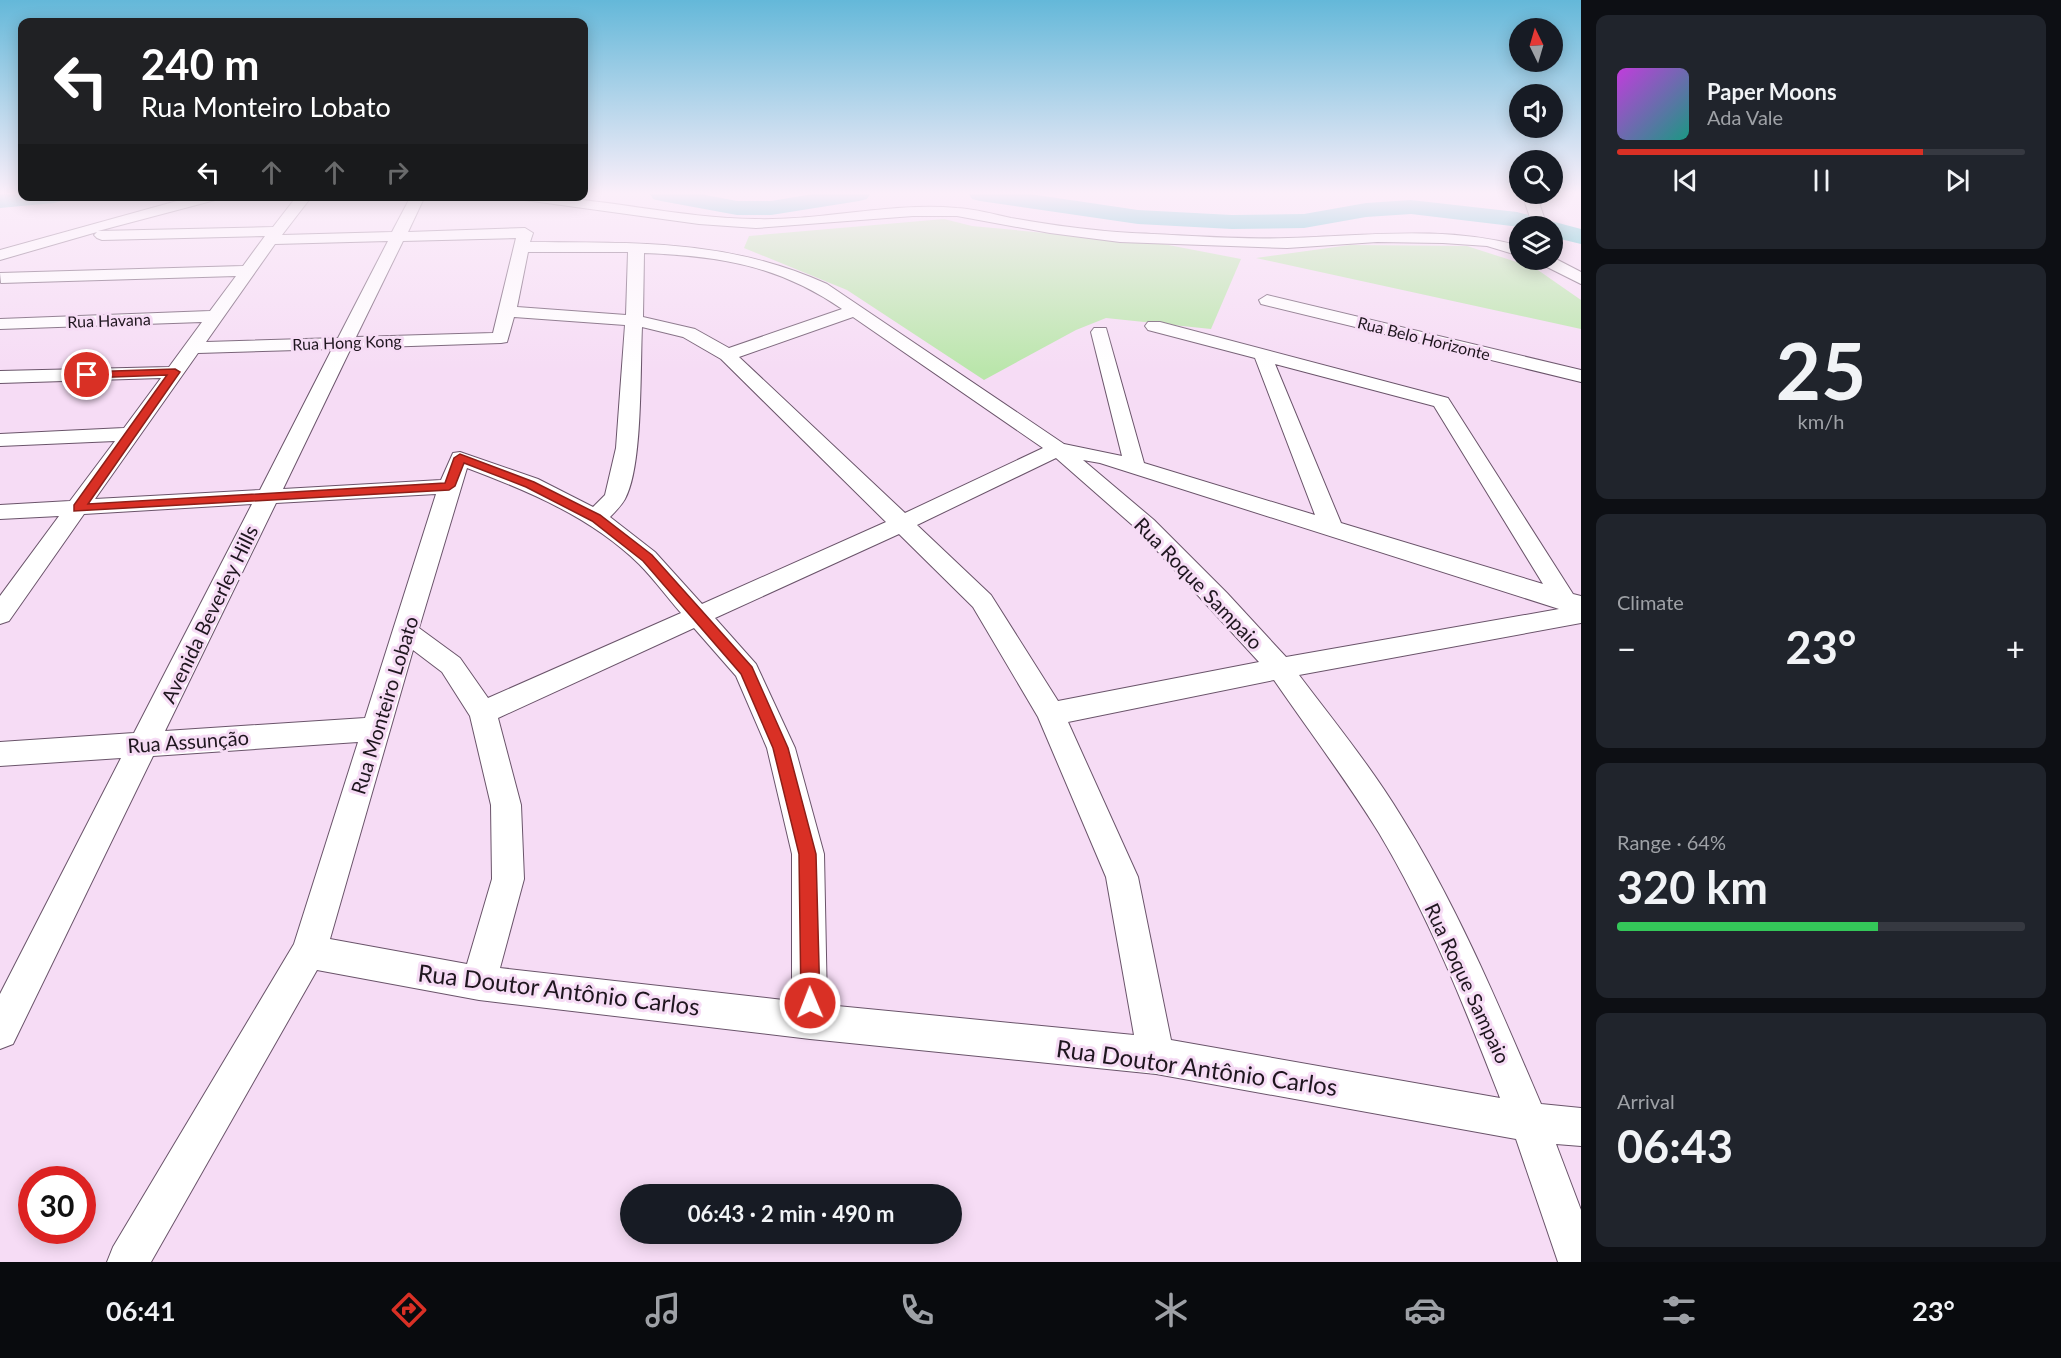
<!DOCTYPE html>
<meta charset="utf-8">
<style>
body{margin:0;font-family:Lato,sans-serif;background:#20242c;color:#f1f3f6;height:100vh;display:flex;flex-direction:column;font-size:22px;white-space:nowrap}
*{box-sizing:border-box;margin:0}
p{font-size:20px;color:#9ea1a6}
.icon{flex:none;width:33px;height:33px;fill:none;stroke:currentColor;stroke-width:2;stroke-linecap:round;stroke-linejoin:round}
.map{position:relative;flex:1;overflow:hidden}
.drawer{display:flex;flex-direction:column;gap:15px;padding:15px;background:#0d0f14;width:480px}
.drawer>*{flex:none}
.hud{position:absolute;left:18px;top:18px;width:570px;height:183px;border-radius:12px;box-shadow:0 3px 15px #0003;background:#202124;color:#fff;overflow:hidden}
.needle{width:39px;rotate:355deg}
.tools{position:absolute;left:1509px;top:18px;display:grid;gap:12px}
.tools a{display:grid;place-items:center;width:54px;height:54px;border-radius:50%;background:#171b24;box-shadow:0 3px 15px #0003;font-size:30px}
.speed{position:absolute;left:18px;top:1166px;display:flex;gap:12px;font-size:30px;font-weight:700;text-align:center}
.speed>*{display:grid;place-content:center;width:78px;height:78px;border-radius:50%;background:#171b24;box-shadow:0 3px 15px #0003;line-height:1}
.speed .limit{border:9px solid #d22;background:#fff;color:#111}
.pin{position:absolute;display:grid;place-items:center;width:51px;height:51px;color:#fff;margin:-26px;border:3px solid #fff;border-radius:50%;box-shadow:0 2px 6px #0007}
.me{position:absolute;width:66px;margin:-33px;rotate:359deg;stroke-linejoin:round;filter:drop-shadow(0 0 4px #0008)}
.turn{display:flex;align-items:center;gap:21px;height:126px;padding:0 24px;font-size:27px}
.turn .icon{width:78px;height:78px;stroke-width:2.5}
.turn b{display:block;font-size:42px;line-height:51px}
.lanes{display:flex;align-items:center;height:57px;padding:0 24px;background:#0003;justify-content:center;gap:30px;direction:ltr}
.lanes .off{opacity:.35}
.big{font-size:45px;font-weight:700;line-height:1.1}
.drawer .card{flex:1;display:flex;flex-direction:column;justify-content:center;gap:9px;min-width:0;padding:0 21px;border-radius:12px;background:#20242c}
.drawer .dial{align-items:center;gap:0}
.dial b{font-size:78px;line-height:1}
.song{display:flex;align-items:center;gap:18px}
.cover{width:72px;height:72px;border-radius:9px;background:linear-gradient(135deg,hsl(290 70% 55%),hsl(170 70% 35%))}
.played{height:6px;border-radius:3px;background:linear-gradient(90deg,#d93025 75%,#363941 75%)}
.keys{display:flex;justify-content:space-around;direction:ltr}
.heat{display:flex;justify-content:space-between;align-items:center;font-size:33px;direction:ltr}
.charge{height:9px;border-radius:4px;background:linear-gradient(90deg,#34c759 64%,#363941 0)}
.trip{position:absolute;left:620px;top:1184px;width:342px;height:60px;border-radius:30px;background:#171b24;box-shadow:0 3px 15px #0003;font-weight:700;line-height:60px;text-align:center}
.tabs{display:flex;height:96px;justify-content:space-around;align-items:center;background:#090b0e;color:#9ea1a6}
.tabs .icon{width:42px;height:42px}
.tabs .selected{color:#d93025}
.tabs b{font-size:27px;color:#f1f3f6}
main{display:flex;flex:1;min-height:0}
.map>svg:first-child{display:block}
.green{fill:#bae6ab}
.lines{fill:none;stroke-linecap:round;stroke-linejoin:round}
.river{fill:#3ebdc3;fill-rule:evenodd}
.minor-casing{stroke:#6a546a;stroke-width:2}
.minor{fill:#fff;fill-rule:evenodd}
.route{fill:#d93025;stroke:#8d1f18;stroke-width:1.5}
.labels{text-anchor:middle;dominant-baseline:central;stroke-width:6;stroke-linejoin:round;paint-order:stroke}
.far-street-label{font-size:16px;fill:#1f161f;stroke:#f6dcf5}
.street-label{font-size:20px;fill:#1f161f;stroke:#f6dcf5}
.near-street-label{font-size:24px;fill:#1f161f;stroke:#f6dcf5}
</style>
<main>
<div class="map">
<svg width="1581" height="1262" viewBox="0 0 1581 1262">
<rect width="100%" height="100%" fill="#f6dcf5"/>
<!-- green -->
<path class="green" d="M944,219L972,226L1163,244L1241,259L1211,329L1106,318L1076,330L984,380L847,290L744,248L749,236Z
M1350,245L1467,246L1535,268L1581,300V329L1256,258Z"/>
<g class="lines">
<!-- river -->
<path class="river" d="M0,194H22V196H65L62,201L54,203L0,208Z
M650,194H701L737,201H771L813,194H870L867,199L859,201L771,215H737L661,201L653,199Z
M969,194H1030L1138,210L1232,215L1304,214L1366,203L1411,200L1517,212L1581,229V244L1552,237V226L1520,227L1411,214L1366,217L1304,228L1232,229L1138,224L980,201L972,199Z"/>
<defs>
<path id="minor" d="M1522,194H1536L1547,226H1533Z
M195,196H221L219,199L98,231L273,227L297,196H312L282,235L392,232L411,196H425L408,232L525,228L533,233L530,242C637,243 727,239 827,284L1064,444L1122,456L1091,332L1094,328H1106L1144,463L1315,515L1255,358L1148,330L1145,326L1148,322H1160L1448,398L1573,594L1581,596V623L1299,675C1333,720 1372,768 1401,816C1458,907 1499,1006 1541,1104L1581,1108V1146L1556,1144L1581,1210V1262H1558L1516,1139L1156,1074L810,1039L479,1000L317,970L151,1262H107L113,1247L294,944L358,742L153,756L13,1044L0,1049V994L121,758L0,766V742L134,733L252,504L84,514L9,621L0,624V596L59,516L0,519V505L70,501L115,441L0,446V434L124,428L161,378L0,383V371L169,367L202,322L0,329V319L210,311L236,276L1,283L0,273L243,266L265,236L102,240L97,238L94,235L97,232L0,260V250ZM516,238L493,333L356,337L403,241ZM388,241L338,338L206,342L275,244ZM528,252H628L626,315L517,307ZM644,253C719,256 778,265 842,309L729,348L695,329L643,317ZM514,317L625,325L616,448L605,495L593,507L538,479L460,452L453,453L441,480L283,489L351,348L501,343L507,342ZM853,317L1043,448L905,513L739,357ZM642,327L683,337L721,359L886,522L702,604L655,552L610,517C615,512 621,506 625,499C643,467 640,368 642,327ZM332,349L260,490L95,499L198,353ZM1275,364L1434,406L1543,584L1341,523ZM1056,458L1138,530L1259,662L1058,701L991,595L917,525ZM1083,460L1100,463L1559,609L1286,657L1227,593L1154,520ZM467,468C528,491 591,517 639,564C654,579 667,597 681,613L488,698L460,658L419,628ZM436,494L365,718L165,731L276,503ZM899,534L973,607L1038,717L1106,877L1134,1035L827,1005L824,854L795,748L756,664L715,618ZM694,628L736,676L767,748L792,854V1001L500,968L524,879L521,805L498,718ZM413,650L442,672L470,716L491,805L492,879L467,964L330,939ZM1274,680C1309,731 1347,781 1379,833C1429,916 1465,1008 1500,1098L1171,1040L1138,877L1068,722Z
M518,196C598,196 675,218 755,219C822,221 889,202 957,208C975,209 993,214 1011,218C1051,225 1091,231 1132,233C1184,235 1236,240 1288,238C1366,236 1443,225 1520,246V256L1487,246L1443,243L1377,242L1287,248L1120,242L1050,233L957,216H913L756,228L699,224L525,200Z
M1552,257L1581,272V284L1539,263L1537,260H1552Z
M1267,295L1581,370V382L1261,304L1259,300Z"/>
</defs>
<!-- minor casing -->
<use href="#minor" class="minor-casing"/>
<!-- minor -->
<use href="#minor" class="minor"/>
</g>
<!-- sky -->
<linearGradient id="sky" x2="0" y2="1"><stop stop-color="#64b8d9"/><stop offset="0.52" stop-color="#fbeffa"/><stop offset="1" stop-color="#fbeffa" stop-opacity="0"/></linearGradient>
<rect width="1581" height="371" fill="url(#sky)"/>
<!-- route -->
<path class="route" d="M175,369L180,372L88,504L445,483L454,458L460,454L534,482L600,515L652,555L752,667L788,748L816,854L820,1003L817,1010L810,1013L804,1010L801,1003L799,854L773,748L741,674L643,561L592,521L526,487L464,463L455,486L449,490L74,511V505L167,375L87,378L82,375L84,372Z"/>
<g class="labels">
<!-- far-street labels -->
<g class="far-street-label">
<text transform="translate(109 320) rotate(-2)">Rua Havana</text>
<text transform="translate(1424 338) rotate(14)">Rua Belo Horizonte</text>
<text transform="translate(347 342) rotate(-2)">Rua Hong Kong</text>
</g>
<!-- street labels -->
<g class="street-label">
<text transform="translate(1199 583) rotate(46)">Rua Roque Sampaio</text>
<text transform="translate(209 614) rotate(-64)">Avenida Beverley Hills</text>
<text transform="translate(384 705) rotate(-73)">Rua Monteiro Lobato</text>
<text transform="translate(188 741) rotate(-4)">Rua Assunção</text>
<text transform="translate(1468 983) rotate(65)">Rua Roque Sampaio</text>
</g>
<!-- near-street labels -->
<g class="near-street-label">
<text transform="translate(559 989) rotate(7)">Rua Doutor Antônio Carlos</text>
<text transform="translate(1197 1067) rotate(8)">Rua Doutor Antônio Carlos</text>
</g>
</g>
</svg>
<div class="tools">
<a><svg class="needle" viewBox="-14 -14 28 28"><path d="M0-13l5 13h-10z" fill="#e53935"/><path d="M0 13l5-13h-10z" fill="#9ea1a6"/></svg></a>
<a><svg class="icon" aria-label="sound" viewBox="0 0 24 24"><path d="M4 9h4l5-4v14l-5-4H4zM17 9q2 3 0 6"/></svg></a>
<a><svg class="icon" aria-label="search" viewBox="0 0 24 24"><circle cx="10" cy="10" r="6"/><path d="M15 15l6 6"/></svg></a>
<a><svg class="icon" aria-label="layers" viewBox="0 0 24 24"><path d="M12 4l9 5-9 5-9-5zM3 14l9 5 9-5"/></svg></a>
</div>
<div class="speed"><div class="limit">30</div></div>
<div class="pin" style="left:87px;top:375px;background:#d93025"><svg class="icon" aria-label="arrive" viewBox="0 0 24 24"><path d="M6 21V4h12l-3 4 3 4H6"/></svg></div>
<svg class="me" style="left:810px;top:1003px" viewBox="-20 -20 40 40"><circle r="17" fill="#d93025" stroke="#fff" stroke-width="3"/><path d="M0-11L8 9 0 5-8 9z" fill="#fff"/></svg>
<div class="trip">06:43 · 2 min · 490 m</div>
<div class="hud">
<div class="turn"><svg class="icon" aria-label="left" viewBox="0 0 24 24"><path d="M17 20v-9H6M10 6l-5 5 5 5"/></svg><div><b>240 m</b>Rua Monteiro Lobato</div></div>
<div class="lanes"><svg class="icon" aria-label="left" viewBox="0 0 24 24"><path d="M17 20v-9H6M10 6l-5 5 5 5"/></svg><svg class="icon off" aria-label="ahead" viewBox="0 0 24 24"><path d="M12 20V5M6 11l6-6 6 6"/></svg><svg class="icon off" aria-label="ahead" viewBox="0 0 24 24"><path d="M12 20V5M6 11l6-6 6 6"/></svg><svg class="icon off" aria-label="right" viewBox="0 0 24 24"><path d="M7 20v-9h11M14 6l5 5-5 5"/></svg></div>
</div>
</div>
<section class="drawer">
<div class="card">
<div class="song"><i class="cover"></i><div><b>Paper Moons</b><p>Ada Vale</p></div></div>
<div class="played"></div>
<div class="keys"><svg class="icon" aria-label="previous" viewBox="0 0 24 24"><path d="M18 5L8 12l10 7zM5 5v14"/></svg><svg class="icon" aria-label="pause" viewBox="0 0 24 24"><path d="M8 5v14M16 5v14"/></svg><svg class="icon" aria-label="next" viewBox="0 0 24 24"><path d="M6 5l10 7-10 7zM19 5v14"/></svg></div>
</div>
<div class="card dial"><b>25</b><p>km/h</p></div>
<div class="card"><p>Climate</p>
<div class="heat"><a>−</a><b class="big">23°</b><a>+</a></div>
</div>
<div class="card"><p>Range · 64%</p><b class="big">320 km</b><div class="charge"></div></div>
<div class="card"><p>Arrival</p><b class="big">06:43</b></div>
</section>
</main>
<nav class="tabs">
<b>06:41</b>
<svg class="icon selected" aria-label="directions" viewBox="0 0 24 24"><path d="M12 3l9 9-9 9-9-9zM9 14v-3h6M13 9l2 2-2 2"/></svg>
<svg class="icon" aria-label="music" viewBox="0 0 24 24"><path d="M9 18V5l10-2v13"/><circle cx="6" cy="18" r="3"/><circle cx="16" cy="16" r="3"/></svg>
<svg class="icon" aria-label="phone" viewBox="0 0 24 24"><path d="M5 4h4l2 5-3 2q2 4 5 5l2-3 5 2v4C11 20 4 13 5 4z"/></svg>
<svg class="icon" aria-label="climate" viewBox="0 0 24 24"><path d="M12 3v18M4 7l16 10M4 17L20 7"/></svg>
<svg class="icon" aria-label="car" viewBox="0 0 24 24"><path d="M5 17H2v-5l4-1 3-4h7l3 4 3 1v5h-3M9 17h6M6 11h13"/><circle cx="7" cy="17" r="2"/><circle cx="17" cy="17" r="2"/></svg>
<svg class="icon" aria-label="filters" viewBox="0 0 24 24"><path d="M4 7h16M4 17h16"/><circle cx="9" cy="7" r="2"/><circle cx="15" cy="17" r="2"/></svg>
<b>23°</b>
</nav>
